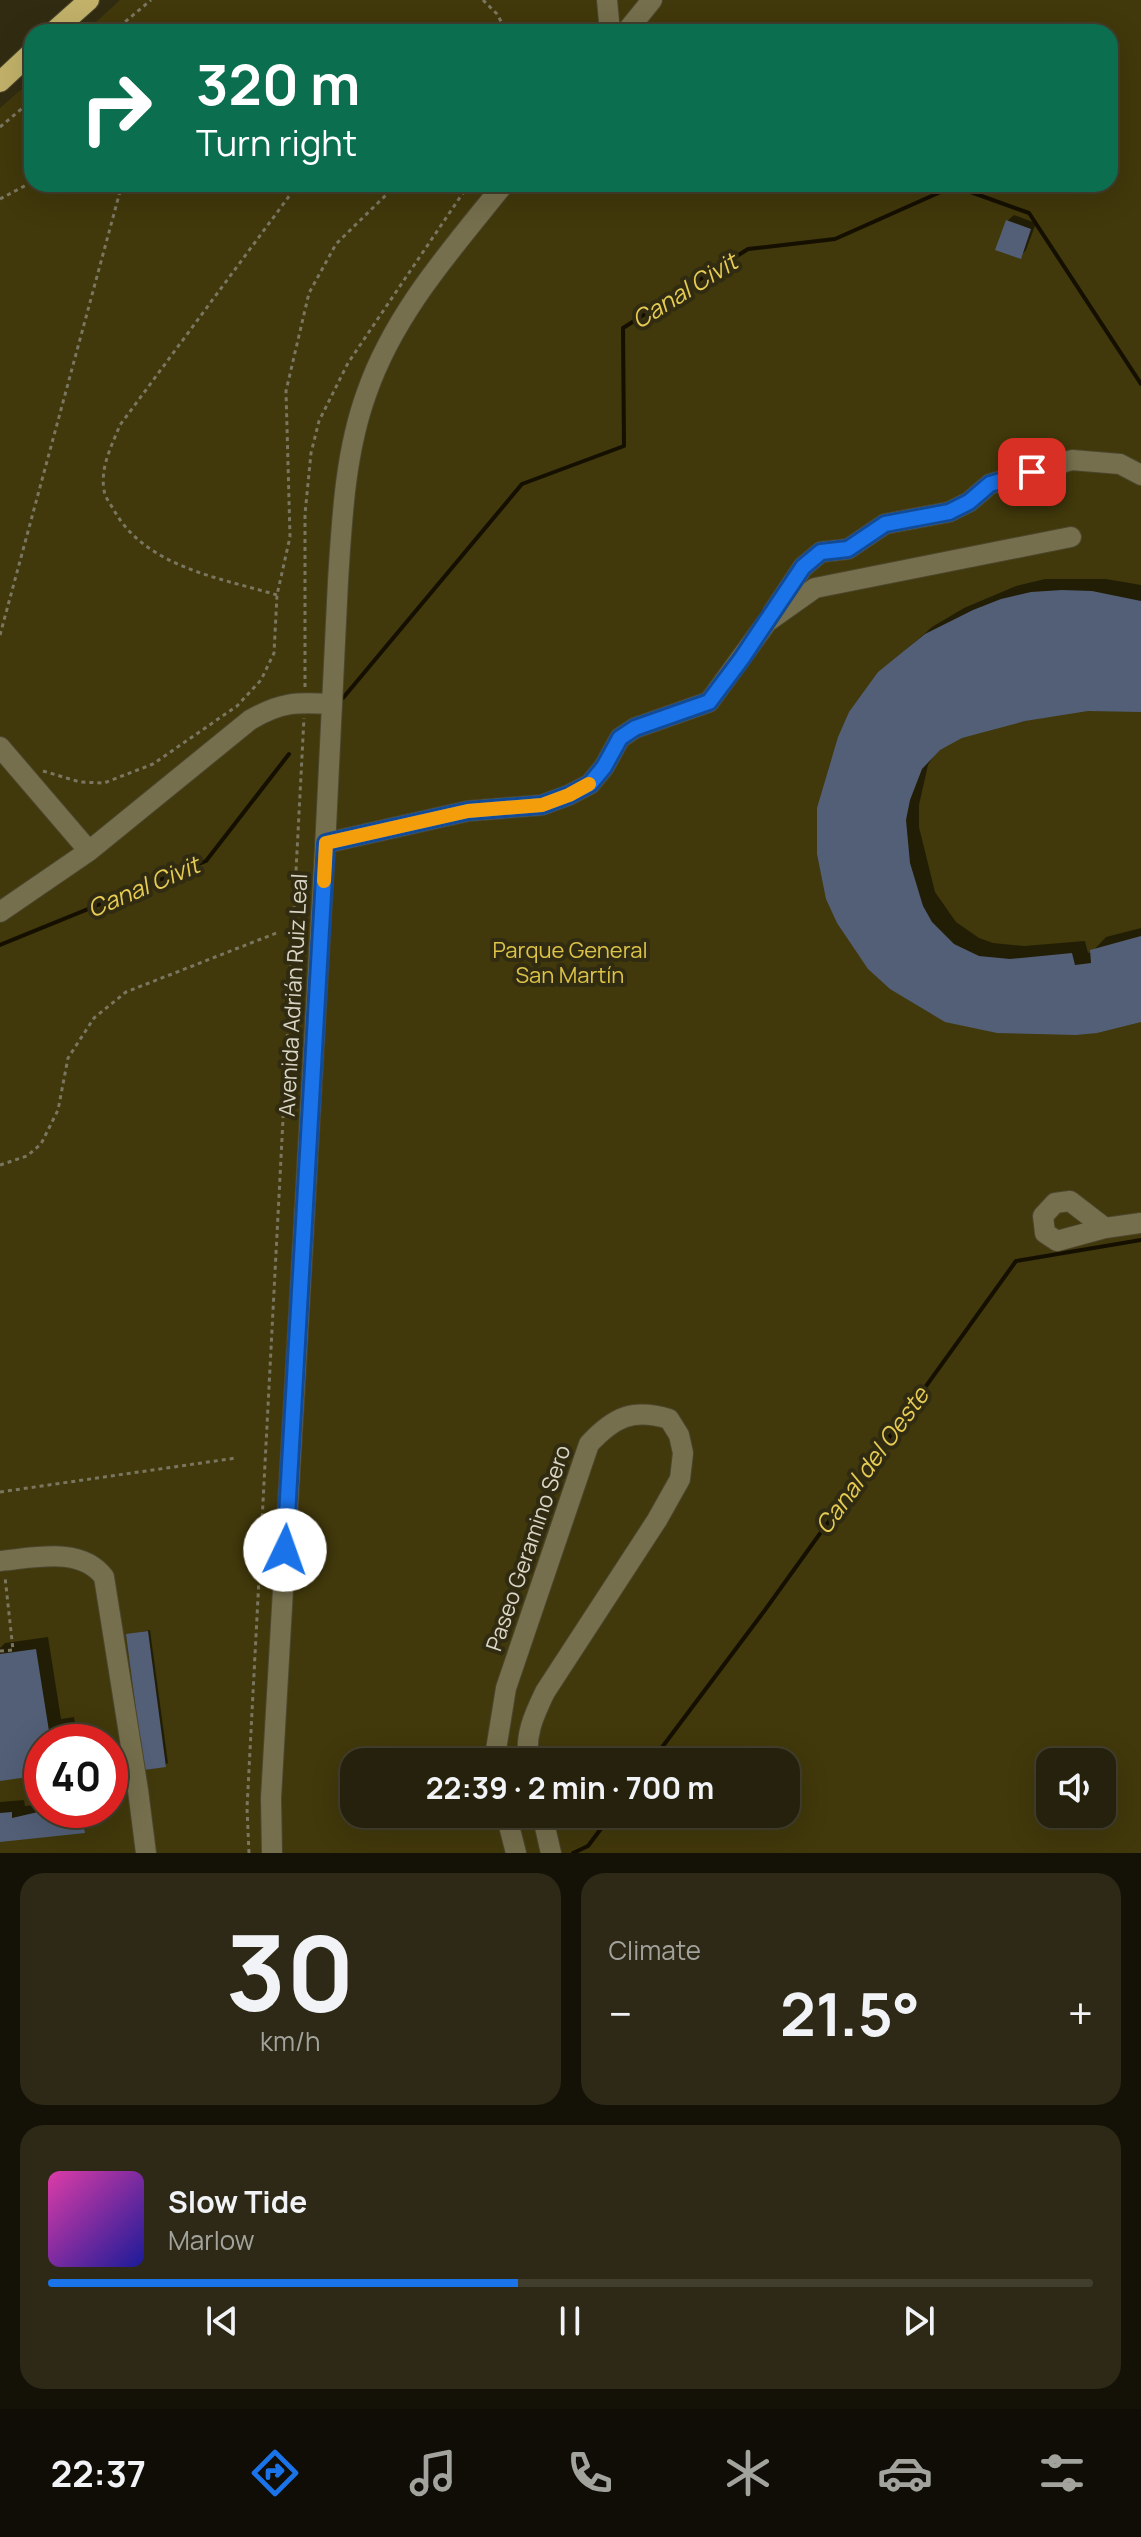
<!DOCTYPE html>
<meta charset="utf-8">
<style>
body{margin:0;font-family:Manrope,sans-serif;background:#2d2916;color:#f1f3f6;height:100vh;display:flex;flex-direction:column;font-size:30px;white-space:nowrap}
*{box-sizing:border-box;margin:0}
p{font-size:26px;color:#a3a39d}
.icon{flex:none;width:44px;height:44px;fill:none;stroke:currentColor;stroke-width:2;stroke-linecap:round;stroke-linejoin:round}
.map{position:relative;height:1853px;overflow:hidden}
.drawer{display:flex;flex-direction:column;gap:20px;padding:20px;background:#141207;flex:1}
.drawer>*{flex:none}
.guide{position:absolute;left:24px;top:24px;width:1094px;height:168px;border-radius:24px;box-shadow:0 8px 32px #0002,0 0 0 2px #423e2e;background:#0b6e4f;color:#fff;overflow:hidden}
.tools{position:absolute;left:1036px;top:1748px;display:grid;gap:16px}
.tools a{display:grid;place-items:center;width:80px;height:80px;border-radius:16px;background:#25210d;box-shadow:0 8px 32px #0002,0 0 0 2px #423e2e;font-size:40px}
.speed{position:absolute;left:24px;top:1724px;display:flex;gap:16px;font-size:40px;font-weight:700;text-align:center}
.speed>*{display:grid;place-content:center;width:104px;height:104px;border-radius:50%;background:#25210d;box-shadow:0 8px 32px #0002,0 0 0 2px #423e2e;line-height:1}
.speed .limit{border:12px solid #d22;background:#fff;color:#111}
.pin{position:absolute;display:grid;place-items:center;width:68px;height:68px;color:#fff;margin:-34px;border-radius:16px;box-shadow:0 4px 12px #0006}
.me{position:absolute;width:88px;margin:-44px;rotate:3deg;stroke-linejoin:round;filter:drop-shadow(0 0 6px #0008)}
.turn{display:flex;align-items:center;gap:28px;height:168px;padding:0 40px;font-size:36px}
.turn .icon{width:104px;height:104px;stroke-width:2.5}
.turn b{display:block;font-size:56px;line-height:68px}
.big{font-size:60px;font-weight:700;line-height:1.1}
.drawer .card{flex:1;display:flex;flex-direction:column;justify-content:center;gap:12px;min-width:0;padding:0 28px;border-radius:24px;background:#2d2916}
.drawer .dial{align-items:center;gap:0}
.dial b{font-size:104px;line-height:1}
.song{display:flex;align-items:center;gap:24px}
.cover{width:96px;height:96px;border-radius:12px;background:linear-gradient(135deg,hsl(320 70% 55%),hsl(240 70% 35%))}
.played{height:8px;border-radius:4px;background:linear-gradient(90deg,#1a73e8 45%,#423e2e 45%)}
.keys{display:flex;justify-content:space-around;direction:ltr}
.heat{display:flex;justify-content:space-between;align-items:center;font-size:44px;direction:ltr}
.drawer .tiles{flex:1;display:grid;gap:20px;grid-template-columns:1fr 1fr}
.card:last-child{grid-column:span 2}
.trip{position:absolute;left:340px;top:1748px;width:460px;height:80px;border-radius:24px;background:#25210d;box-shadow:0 8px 32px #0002,0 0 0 2px #423e2e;font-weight:700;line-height:80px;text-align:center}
.tab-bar{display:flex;height:128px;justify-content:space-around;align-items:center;background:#0f0d05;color:#a3a39d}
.tab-bar .icon{width:56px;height:56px}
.tab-bar .selected{color:#1a73e8}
.tab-bar b{font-size:36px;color:#f1f3f6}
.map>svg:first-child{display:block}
.green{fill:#41380b;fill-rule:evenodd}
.shadow{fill:#0007}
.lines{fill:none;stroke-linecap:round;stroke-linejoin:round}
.stream{stroke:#150f00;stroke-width:4}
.building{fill:#525f77}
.minor-casing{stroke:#4c472e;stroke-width:22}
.major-casing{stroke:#4c472e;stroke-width:22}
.path{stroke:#7a7660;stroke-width:3;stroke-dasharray:4 4;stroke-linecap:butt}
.minor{stroke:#766f4d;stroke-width:20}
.major{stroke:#c1b169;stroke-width:20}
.route-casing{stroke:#114b97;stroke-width:20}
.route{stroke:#1a73e8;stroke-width:14}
.slow{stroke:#f59e0b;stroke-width:14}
.labels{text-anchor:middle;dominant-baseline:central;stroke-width:8;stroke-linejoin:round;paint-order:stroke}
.park-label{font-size:22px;fill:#dcc349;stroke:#312c11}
.street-label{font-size:22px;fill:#dad6c7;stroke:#312c11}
.water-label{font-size:24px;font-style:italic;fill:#e6cc54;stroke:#312c11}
</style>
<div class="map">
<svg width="1141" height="1853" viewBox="0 0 1141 1853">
<rect width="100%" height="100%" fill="#312c11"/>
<!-- green -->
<path class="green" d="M120,0H1141V1853H0V108L32,80V184H1110V32H85ZM42,1742H110V1810H42ZM354,1762H786V1814H354ZM1050,1762H1102V1814H1050Z"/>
<!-- shadow -->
<path class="shadow" d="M1014,215L1036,223L1026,250L1020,257L1007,221Z
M1045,579H1106L1141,585V710L1107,708L1066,711L961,736L939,748L928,765L919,805V827L935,892L956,922L979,938L993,943L1024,946L1085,941L1088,953L1092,952L1106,937L1141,928V1019L1024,1033L819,808L830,764L851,713L880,673L932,627L964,608L1016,586Z
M150,1630L168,1763L165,1765L128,1635Z
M48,1637L61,1719L74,1717L78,1742H42V1773L0,1779V1648L5,1643Z
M42,1791V1810H96L97,1818L84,1831L0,1840V1802L24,1800L25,1806L34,1805Z"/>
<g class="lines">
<!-- stream -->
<path class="stream" d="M343,698L522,484L624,446L623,328L748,249L835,239L954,186L1029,213L1141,384
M0,945L206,861L289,754
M651,1762L765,1610L1016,1261L1141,1240
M573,1853L588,1846L612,1814"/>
</g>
<!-- building -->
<path class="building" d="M1006,220L1031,229L1021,259L995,250Z
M1062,590L1092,591L1141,601V712L1088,711L1025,721L962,738L940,750L922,769L910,800L906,820L910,863L923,906L932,922L954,944L979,956L1010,959L1072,953L1075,965L1091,963L1090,950L1141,936V1022L1097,1033L1076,1035L997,1033L945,1022L890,989L868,969L837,923L826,899L817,854V808L838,737L849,712L878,672L925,634L973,610L1001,599L1031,592Z
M148,1631L166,1767L144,1770L126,1634Z
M36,1649L49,1731L62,1729L63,1742H42V1775L0,1781V1654Z
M36,1794H42V1810H82L85,1833L0,1842V1813L12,1812V1818L38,1812Z"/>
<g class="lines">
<defs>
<path id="minor" d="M607,0L610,32
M626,32L652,0
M773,612L803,567L821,552L848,549L885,524L949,512L969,502L990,484L1072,460L1120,464L1141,475
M0,747L89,851
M326,843L468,811L542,805L569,795L590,784L604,767L620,738L635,728L709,702L767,622L815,588L1071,537
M0,912L89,851L250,720C281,702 296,702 331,704
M1105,1228L1070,1201L1055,1203L1043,1216L1045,1233L1057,1241L1105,1228L1141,1223
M0,1561C34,1558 81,1546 104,1577L138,1790L146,1853
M494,1762L506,1688L589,1444C614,1417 633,1408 669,1419L679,1435L683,1453L680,1479L657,1520L545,1692C534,1715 524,1736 529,1762
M506,1814L516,1853
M542,1814L551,1853
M272,1853L271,1798C289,1481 308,1165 325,848C330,759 333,670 338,581C342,518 345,452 367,392C395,312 452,249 504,184"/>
<path id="major" d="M53,32L89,0
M0,82L32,52"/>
</defs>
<!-- minor casing -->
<use href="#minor" class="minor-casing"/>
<!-- major casing -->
<use href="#major" class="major-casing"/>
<!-- path -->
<path class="path" d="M483,0L497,14L507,32
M113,32L151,0
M0,127L32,100
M0,199L32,182
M277,595C221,578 148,568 115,512C112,506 105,498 104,490C100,467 112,445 120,425L290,195L293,184
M0,635L122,184
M305,687V514L311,453L319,421L348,363L469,184
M43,771L80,782L104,783L153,764L237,706L261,680L274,653L277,595L290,537L286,391L309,293L336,244L386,195L393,184
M0,1165L27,1156L41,1144L58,1110L68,1058L94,1018L126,992L279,932
M0,1492L236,1458
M0,1651L13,1650L5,1577
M249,1853L247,1808L304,718"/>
<!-- minor -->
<use href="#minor" class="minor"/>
<!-- major -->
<use href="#major" class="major"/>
</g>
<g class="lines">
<defs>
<path id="route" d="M285,1550L326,843L468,811L542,805L569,795L590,784L604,767L620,738L635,728L709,702L742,658L803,567L821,552L848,549L885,524L949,512L969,502L990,484L1032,472"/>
</defs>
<!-- route casing -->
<use href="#route" class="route-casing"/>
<!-- route -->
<use href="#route" class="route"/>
<!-- slow -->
<path class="slow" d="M324,881L326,843L468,811L542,805L569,795L589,784"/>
</g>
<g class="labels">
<!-- park labels -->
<g class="park-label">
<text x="570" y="950">Parque General<tspan x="570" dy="25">San Martín</tspan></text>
</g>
<!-- street labels -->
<g class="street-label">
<text transform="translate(293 995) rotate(-87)">Avenida Adrián Ruiz Leal</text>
<text transform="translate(528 1548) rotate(-71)">Paseo Geramino Sero</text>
</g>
<!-- water labels -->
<g class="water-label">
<text transform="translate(684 290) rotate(-32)">Canal Civit</text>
<text transform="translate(143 886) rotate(-23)">Canal Civit</text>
<text transform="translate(871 1460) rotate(-54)">Canal del Oeste</text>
</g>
</g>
</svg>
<div class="tools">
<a><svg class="icon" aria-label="sound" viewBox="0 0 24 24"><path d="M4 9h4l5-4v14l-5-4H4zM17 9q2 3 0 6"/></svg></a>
</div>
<div class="speed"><div class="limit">40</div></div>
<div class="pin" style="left:1032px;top:472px;background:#d93025"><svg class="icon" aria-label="arrive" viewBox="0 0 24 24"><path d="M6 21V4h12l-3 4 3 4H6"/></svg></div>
<svg class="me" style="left:285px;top:1550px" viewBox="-20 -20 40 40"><circle r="19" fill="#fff"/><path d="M0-13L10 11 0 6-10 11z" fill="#1a73e8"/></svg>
<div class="trip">22:39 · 2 min · 700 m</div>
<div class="guide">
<div class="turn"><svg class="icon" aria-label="right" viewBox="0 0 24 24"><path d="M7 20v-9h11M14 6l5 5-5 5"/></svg><div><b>320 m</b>Turn right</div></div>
</div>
</div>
<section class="drawer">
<div class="tiles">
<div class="card dial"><b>30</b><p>km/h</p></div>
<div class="card"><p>Climate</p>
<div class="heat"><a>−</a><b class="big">21.5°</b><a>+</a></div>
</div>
<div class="card">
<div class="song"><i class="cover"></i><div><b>Slow Tide</b><p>Marlow</p></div></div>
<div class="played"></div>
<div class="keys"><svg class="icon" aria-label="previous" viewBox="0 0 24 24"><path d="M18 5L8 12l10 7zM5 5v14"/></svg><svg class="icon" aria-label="pause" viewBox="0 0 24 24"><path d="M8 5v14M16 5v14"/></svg><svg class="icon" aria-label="next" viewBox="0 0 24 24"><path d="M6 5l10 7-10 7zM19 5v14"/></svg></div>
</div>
</div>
</section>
<nav class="tab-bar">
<b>22:37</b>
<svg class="icon selected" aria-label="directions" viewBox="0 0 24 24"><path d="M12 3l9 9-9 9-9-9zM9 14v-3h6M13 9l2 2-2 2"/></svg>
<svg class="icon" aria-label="music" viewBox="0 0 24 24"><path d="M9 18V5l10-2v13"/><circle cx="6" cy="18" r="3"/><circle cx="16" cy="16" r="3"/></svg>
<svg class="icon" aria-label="phone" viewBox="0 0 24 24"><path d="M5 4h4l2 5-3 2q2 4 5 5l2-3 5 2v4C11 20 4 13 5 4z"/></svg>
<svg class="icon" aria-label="climate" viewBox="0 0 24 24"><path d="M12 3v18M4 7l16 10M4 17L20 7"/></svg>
<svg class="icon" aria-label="car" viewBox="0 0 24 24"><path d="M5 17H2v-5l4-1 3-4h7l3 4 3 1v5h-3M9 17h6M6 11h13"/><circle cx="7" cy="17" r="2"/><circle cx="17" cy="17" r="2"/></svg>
<svg class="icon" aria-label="filters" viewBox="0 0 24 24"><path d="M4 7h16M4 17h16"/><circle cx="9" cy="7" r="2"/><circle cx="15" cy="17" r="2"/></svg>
</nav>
